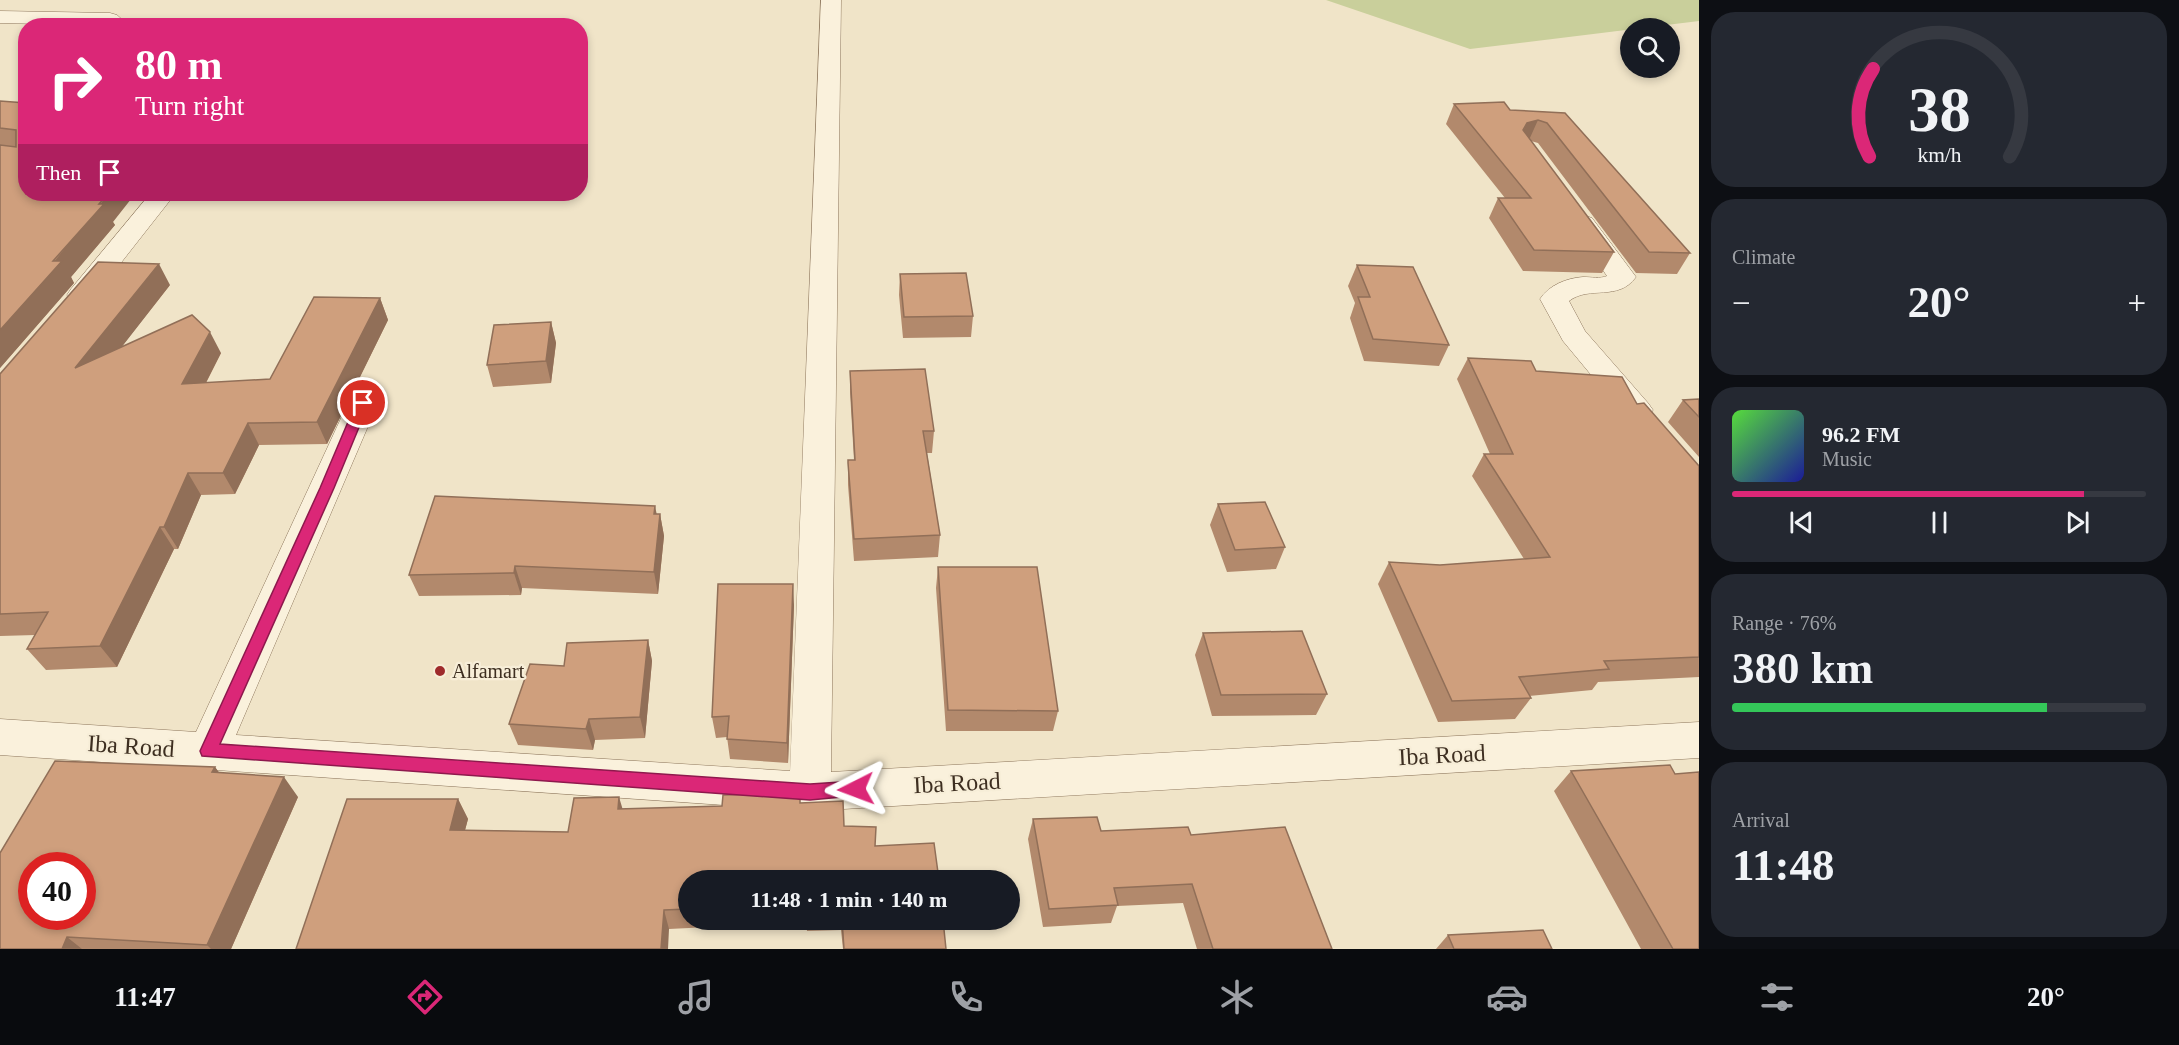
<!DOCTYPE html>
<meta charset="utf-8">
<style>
body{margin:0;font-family:Georgia,serif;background:#242831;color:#f1f3f6;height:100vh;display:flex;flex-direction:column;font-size:22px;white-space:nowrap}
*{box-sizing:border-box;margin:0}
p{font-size:20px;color:#9ea1a6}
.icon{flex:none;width:33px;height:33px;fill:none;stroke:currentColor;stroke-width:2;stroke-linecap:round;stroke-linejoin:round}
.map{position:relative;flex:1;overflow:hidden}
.details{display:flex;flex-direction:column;gap:12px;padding:12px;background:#0d0f14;width:480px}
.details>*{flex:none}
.banner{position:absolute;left:18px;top:18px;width:570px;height:183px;border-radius:24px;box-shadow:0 3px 9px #0003;background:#db2777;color:#fff;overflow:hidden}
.fabs{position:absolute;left:1620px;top:18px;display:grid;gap:12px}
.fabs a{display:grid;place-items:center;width:60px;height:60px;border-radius:50%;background:#171b24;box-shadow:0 3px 9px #0003;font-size:30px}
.speed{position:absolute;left:18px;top:852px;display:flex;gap:12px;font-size:30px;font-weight:700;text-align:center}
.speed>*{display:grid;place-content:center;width:78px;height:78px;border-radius:50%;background:#171b24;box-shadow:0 3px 9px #0003;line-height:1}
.speed .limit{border:9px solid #d22;background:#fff;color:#111}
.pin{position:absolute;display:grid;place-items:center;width:51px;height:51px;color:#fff;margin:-26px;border:3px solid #fff;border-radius:50%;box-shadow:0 2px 6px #0007}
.me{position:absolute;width:66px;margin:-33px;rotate:267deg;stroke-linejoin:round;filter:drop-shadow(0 0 4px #0008)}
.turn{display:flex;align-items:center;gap:21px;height:126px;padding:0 18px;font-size:27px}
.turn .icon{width:78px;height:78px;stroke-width:2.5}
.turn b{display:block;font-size:42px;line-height:51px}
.then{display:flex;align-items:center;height:57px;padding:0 18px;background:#0003;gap:12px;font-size:22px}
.big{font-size:45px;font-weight:700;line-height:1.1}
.details .tile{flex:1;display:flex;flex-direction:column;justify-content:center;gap:9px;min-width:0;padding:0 21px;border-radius:24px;background:#242831}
.details .dial{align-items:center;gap:0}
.dial svg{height:156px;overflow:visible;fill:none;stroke:#363941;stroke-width:7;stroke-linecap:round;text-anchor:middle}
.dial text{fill:#f1f3f6;stroke:none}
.song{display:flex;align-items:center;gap:18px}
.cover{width:72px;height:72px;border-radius:9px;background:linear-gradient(135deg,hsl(110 70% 55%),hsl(240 70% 35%))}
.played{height:6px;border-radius:3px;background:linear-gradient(90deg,#db2777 85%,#363941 85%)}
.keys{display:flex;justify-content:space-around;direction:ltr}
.heat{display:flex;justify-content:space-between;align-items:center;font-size:33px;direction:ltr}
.charge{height:9px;border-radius:4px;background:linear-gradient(90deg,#34c759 76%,#363941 0)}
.trip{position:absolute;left:678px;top:870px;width:342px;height:60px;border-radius:30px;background:#171b24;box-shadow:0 3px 9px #0003;font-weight:700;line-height:60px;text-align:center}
.tabs{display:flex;height:96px;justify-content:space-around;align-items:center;background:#090b0e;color:#9ea1a6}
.tabs .icon{width:42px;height:42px}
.tabs .current{color:#db2777}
.tabs b{font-size:27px;color:#f1f3f6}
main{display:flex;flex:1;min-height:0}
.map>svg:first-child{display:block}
.green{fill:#c9cf9b}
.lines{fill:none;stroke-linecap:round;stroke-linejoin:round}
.minor-casing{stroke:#8d765c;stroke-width:1}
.minor{fill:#faf1dc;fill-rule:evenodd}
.wall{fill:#b2896c}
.shaded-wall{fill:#916f58}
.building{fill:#cf9f7d;stroke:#916f58;stroke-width:1.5;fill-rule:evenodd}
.route{fill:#db2777;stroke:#8e194d;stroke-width:1.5}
.poi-dot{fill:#9e2a2b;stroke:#f7eed8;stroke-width:2}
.labels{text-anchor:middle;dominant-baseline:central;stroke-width:4.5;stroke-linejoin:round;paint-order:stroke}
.poi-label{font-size:20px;fill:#3d2e20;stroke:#f7eed8;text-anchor:start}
.near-street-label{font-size:24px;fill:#3d2e20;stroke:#f7eed8}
</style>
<main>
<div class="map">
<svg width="1699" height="949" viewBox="0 0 1699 949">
<rect width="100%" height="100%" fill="#f0e4c8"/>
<!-- green -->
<path class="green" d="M1326,0H1699V21L1470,49Z"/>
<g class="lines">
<defs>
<path id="minor" d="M821,0H841L831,772L1699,722V758L810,811L0,755V719L196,732L348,403L352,396L363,393L374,396L378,403L236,735L790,771Z
M0,11L110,13L117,15L129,26L0,23Z
M150,194H175L91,301L81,303L71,301L67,295L71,289Z
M1583,215L1592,218L1636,277C1618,302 1590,285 1569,301L1585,331L1648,403L1653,410L1648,417L1637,420L1626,417L1563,341L1540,299C1549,285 1567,278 1583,277C1591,277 1600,279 1607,276L1570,223L1574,218Z"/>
</defs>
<!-- minor casing -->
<use href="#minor" class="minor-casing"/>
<!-- minor -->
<use href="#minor" class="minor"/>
</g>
<!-- wall -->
<path class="wall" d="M0,101L113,222L115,225L71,277L74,283L0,368Z
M1454,104L1510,110L1565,113L1690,253L1677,274L1636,273L1538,143L1531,141L1614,252L1602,273L1523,271L1489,218L1498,198H1505L1446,124Z
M1357,265L1449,345L1439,366L1364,361L1350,318L1355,303L1348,286Z
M900,274L973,316L971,337L903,338L899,295Z
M170,285L122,346L221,353L206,383L270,379L380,298L388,320L327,444L259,445L235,494L201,495L178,549H174L117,667L46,670L27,649L35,635L0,636V374Z
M551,322L556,343L551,383L493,387L487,365Z
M1468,358L1536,371L1637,404L1699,466V677L1598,682L1592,690L1529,696L1531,698L1515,719L1438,722L1378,584L1389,562L1440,565L1524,559L1472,476L1484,454H1490L1457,379Z
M850,371L934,431L932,453H927L940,535L938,557L854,561L848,485V463L854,460L850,392Z
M1699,399V457L1668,422L1683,400Z
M1218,504L1285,547L1276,569L1227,572L1210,525Z
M657,514H660L664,536L658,594L522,588L521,595L419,596L409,575Z
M938,567L1058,711L1053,731H946L936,588Z
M794,605L788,763L730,759L727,737L716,738L712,717Z
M1203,633L1327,694L1316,715L1212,716L1195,655Z
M648,640L652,661L645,738L595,740L593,750L518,745L509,724L564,666Z
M215,767L219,773L298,797L231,949H0Z
M1571,771L1675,774L1699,949H1641L1554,791Z
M800,793L688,880V920H943L946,949H843L841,930L807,931L806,922L669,929L296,949L458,799L468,819L465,830L568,832Z
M1033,819L1101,831L1191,835L1332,949H1197L1183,903L1117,906L1111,923L1043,927L1028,839Z
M1448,935L1552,949H1436Z"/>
<!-- shaded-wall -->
<path class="shaded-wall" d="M1538,120L1529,140L1514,150L1527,123Z
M108,194H135L113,222L115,225L71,277L74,283L0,368V330Z
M159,264L170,285L89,389L75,368Z
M380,298L388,320L327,444L317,422Z
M551,322L556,343L551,383L546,361Z
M210,332L221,353L194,406L182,384Z
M248,423L259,445L235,494L223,473Z
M188,473L201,495L178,549L164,527Z
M655,506L659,525L660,514L664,536L658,594L654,572V514Z
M160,527L174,549L117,667L100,646Z
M515,566L522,588L521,595L514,573Z
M793,584L794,605L788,763L787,743Z
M648,640L652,661L645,738L640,717Z
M589,719L595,740L593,750L586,729Z
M215,767L230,787L212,772Z
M284,777L298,797L231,949H211L207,945Z
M619,797L625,817L618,809Z
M458,799L468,819L460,849L450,830Z
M664,910L669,929L668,949H661Z
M67,937L82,949H62Z"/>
<!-- building -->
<path class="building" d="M0,101L26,103V194H108L99,204H104L53,261H62L0,330V145L16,147V130L0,128Z
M1504,102L1510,110L1565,113L1690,253L1649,252L1547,123L1538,120L1527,123L1523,130L1614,252L1534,250L1498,198H1531L1454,104Z
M98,262L159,264L75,368L192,315L210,332L182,384L270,379L314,297L380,298L317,422L248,423L223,473H188L164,527H160L100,646L27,649L48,612L0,614V374Z
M1357,265L1413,267L1449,345L1373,339L1358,297H1370Z
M966,273L973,316L904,317L900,274Z
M551,322L546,361L487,365L494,325Z
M1468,358L1531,361L1536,371L1622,377L1637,404L1644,403L1699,466V657L1604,661L1609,669L1519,677L1531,698L1452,701L1389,562L1440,565L1550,557L1484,454H1513Z
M925,369L934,431H923L940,535L854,539L848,463V460H855L850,371Z
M1699,399V417L1683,400Z
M435,496L655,506L654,514H660L654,572L515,566L514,573L409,575Z
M1265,502L1285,547L1235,550L1218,504Z
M938,567H1037L1058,711L948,710Z
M718,584H793L787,743L727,739L729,716L712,717Z
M1302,631L1327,694L1221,695L1203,633Z
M648,640L640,717L589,719L586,729L509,724L530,664L564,666L567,643Z
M55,761L215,767L212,772L284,777L207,945L67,937L62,949H0V853ZM32,866H82V916H32Z
M1670,765L1675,774L1699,772V949H1673L1571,771Z
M800,793V803L843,801L844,826L876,827L875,846L934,843L939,880H688V909L664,910L661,949H296L347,799H458L450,830L568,832L574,798L619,797L618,809L722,806L723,795Z
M1097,817L1101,831L1188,827L1191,835L1285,827L1332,949H1213L1192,884L1114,888L1118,905L1049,909L1033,819Z
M842,920H943L946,949H844Z
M1543,930L1552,949H1454L1448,935Z"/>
<!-- route -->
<path class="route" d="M363,399L369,403L334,488L220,744L810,784L856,781L863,784L865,789L863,795L810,800L202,756L200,751L320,488L356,403Z"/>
<!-- markers -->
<circle class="poi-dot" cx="440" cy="671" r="6"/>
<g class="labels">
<!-- poi labels -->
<g class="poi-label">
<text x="452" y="671">Alfamart</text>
</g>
<!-- near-street labels -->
<g class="near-street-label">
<text transform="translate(131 746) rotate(4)">Iba Road</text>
<text transform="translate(1442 755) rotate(-3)">Iba Road</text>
<text transform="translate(957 783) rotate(-3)">Iba Road</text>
</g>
</g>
</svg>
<div class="fabs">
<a><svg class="icon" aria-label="search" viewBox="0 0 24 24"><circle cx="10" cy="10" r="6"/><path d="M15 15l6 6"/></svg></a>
</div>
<div class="speed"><div class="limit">40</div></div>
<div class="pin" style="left:363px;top:403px;background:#d93025"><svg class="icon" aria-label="arrive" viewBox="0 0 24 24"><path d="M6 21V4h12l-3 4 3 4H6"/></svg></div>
<svg class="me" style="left:856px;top:789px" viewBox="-20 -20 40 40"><path d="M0-17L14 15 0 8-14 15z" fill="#db2777" stroke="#fff" stroke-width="4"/></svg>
<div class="trip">11:48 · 1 min · 140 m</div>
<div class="banner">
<div class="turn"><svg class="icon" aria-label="right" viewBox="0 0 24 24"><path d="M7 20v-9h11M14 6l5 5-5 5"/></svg><div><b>80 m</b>Turn right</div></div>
<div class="then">Then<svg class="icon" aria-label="arrive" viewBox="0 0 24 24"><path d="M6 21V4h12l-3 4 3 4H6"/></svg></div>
</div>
</div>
<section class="details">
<div class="tile dial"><svg viewBox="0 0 100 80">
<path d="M14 69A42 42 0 1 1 86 69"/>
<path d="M14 69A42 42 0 0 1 16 24" stroke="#db2777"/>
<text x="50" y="56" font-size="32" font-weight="700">38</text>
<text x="50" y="72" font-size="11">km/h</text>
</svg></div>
<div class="tile"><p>Climate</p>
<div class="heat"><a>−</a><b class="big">20°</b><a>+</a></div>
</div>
<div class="tile">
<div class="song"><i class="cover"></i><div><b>96.2 FM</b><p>Music</p></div></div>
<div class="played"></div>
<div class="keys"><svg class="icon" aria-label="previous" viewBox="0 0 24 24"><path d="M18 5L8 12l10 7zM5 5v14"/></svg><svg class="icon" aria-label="pause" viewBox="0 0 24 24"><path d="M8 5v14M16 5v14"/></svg><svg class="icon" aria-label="next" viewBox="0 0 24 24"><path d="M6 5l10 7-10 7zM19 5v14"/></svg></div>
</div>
<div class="tile"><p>Range · 76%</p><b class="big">380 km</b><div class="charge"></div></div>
<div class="tile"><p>Arrival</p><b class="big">11:48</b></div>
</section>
</main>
<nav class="tabs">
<b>11:47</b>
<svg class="icon current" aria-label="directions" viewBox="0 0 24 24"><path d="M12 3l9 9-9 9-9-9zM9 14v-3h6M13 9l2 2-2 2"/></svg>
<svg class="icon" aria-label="music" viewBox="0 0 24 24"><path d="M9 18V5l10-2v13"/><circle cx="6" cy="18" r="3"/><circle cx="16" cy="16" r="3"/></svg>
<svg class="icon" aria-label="phone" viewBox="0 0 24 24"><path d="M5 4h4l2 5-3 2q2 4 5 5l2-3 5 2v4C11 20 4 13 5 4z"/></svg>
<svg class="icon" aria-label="climate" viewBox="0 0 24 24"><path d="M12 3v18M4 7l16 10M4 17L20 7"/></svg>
<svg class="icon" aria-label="car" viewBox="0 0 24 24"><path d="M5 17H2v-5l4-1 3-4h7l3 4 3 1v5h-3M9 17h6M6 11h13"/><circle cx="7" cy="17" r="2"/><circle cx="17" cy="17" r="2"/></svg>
<svg class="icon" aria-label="filters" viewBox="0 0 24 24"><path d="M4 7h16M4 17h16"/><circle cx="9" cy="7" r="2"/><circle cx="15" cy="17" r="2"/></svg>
<b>20°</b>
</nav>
